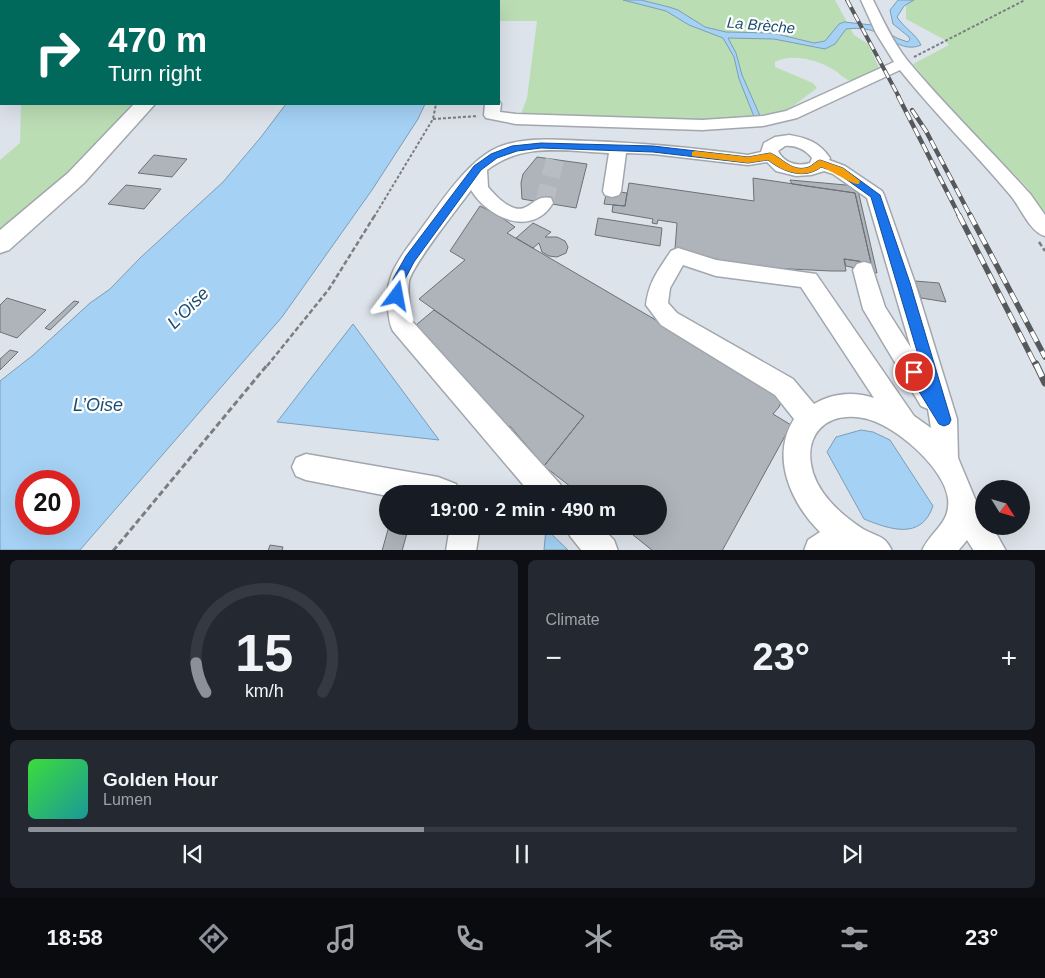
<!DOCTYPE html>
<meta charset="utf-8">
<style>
body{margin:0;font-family:Helvetica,sans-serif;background:#242831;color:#f1f3f6;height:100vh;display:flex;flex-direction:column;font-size:19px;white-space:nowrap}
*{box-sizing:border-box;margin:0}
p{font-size:16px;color:#9ea1a6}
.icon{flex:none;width:28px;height:28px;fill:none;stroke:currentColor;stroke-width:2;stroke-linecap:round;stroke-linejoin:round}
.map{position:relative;height:550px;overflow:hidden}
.details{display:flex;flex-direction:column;gap:10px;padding:10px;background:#0d0f14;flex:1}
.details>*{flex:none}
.banner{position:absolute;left:0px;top:0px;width:500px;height:105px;box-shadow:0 5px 20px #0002;background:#00695c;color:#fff;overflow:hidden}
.needle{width:32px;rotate:127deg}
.tools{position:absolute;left:975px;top:480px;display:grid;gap:10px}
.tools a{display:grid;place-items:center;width:55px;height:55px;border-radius:50%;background:#171b24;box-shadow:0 5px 20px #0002;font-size:25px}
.speed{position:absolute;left:15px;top:470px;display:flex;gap:10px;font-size:25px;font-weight:700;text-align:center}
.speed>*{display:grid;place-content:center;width:65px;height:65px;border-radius:50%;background:#171b24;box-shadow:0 5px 20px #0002;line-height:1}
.speed .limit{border:8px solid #d22;background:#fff;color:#111}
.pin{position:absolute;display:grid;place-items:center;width:42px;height:42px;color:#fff;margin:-21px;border:2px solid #fff;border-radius:50%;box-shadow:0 1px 5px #0007}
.me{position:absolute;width:55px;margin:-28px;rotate:13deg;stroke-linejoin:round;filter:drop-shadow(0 0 4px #0008)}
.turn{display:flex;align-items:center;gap:18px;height:105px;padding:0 25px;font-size:22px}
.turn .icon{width:65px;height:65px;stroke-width:2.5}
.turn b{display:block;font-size:35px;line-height:42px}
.big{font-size:38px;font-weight:700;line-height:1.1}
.details .card{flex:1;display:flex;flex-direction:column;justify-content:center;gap:8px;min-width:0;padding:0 18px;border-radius:8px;background:#242831}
.details .dial{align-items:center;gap:0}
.dial svg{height:130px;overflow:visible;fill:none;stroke:#363941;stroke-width:7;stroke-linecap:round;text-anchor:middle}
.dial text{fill:#f1f3f6;stroke:none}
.song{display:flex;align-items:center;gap:15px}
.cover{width:60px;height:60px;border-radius:8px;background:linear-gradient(135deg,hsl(120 70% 55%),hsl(180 70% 35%))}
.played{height:5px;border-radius:2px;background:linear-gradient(90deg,#8c9099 40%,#363941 40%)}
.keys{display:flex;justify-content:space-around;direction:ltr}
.heat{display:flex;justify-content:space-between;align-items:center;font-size:28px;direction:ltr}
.details .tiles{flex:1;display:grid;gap:10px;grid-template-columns:1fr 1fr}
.card:last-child{grid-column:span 2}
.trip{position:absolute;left:379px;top:485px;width:288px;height:50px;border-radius:25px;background:#171b24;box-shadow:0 5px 20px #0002;font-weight:700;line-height:50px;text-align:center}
.tab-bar{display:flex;height:80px;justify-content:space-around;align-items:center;background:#090b0e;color:#9ea1a6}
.tab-bar .icon{width:35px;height:35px}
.tab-bar .selected{color:#8c9099}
.tab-bar b{font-size:22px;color:#f1f3f6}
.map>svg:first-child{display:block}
.green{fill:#bbddb4}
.water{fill:#a4d1f4;stroke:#7d9db6;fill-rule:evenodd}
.building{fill:#afb4bb;stroke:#6c7177}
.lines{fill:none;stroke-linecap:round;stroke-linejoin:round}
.minor-tunnel{stroke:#b8bdc3;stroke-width:18;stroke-dasharray:18 9;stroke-linecap:butt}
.minor-casing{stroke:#a2a7ae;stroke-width:3}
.major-casing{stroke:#a2a7ae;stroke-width:3}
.path-far2{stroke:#7a7e83;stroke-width:2;stroke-dasharray:3 2;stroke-linecap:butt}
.path-far1{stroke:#7a7e83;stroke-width:2.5;stroke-dasharray:5 2.5;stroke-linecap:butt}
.path{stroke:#7a7e83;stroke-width:3;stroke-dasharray:6 3;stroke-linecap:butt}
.minor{fill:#fff;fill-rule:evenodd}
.major{fill:#fff;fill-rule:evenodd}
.rail-far3-casing{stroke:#56595c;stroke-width:4}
.rail-far2-casing{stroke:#56595c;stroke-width:4.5}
.rail-far1-casing{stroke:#56595c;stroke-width:5.5}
.rail-casing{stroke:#56595c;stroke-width:7}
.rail-far3{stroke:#fff;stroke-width:2.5;stroke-dasharray:8;stroke-linecap:butt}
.rail-far2{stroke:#fff;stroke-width:3;stroke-dasharray:9;stroke-linecap:butt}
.rail-far1{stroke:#fff;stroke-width:4;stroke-dasharray:11;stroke-linecap:butt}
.rail{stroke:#fff;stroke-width:5;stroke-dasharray:14;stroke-linecap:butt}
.route{fill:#1a73e8;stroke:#114b97}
.slow{fill:#f59e0b}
.labels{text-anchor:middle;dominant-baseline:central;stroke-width:4.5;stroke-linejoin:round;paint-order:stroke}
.far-water-label{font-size:15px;font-style:italic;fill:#1a4e70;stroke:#fff}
.water-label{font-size:18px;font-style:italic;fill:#1a4e70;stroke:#fff}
</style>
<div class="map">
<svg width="1045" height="551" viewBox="0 0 1045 551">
<rect width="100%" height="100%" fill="#dde3ea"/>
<!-- green -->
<path class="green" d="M442,0H835L854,35L868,44L880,70C872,73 863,79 855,81C846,82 841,74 834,70C818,60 792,53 775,62V67L813,83L817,88L788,110L750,121L521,114L527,98L537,21H499V1Z
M906,0H1045V213L1026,186L961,122L913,64L949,45L945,40L906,19Z
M21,104H133L84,158L0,230V160L20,143Z"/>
<!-- water -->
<path class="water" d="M623,0H641L669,7L678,10L705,27L726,32L773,33L814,43L825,41L839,24L844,22L872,25L899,39L908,42L910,39L908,36L893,24L890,10L898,0H914L904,6L897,17C904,28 916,34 921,45C903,53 890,37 873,31C865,28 855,28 846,29L835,44L825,49L774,39L728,38L736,53L742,75L761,118L755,119L739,79L734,57L723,38L689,25L666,11Z
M286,104H425L418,119L372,190L282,317L80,550H0V381L32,356L90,303L110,289L140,258L223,182L261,137ZM26,481H69V524H26Z
M353,324L439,440L277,422Z
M861,430L873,432L890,440L933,506C921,541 889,529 864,519L827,452L836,437Z
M546,529L568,550H544Z"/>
<!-- building -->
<path class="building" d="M154,155L187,159L172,177L138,173Z
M537,157L587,164L576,208L522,199L521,183L523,174Z
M753,178L855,193L871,263L844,259L846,271H831L770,268L724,261L675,249L677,223L658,220L657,224L652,223L653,219L612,212L613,205L625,206L629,183L754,201Z
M790,180L857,186L877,273L846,266L844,259L871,263L855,193L792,184Z
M126,185L161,189L144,209L108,204Z
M607,190L627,193L625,206L604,204Z
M480,206L498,215L515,227L507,233L784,395L779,407L773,414L791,425L722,551H653L622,526H658V494H580L544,466L584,416L419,299L465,260L450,251Z
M598,218L662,228L660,246L595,235Z
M533,223L551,232L545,237H557L565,241L568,247L566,253L557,257L549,256L542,252L539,243L533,248L516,238Z
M915,281L939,283L946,302L921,298Z
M7,298L46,310L17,338L0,332V305Z
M74,301L79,302L50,330L45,328Z
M434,310L584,416L544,466L510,426L500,434L410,330Z
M10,350L18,352L0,370V359Z
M389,526H409L402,551H382Z
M270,545L283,547L282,551H268Z"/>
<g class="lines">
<!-- minor-tunnel -->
<path class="minor-tunnel" d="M544,203L555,160"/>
<defs>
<path id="minor" d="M861,0H873C883,20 893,42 907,60C945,106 990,149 1031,195L1045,215V236C1030,232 1021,208 1011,196C975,153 935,114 900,70L797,118L763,126L702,130L516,124L486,118L484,115L485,104H499V101L501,104L500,112L516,114L702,120L763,116L786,111L894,62L876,33Z
M0,28H1V36H0Z
M789,135C807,138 819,142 830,158L829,160L845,166L882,191L884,195L915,283L957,419L958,458L976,501L984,513V526H992L1006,551H974L967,540L958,551H922C931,530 951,524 948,498C944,467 893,423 863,418C825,411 802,436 813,473C821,497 843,516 863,529C877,537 885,535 892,551H804L808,540L820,532C791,503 770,457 794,419L775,395L661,325L646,305C649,281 658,271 671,251L678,248L716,260L816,274L914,416L931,428L928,409L921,406L863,309L853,270L857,264L864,262L871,264L885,307L911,348L867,198L833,174L824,171L811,175L796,176L776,171L767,162L748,165L653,154L626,153L621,191L619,195L612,197L605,195L603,191L609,153C565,151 523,142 487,170L488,187C495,195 503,204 514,208C530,213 533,194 551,198L553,203C532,238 488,218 471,190C458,208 413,264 409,281C407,295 410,307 412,321L560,484L564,494H531L393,331C389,323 389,317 388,309C384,280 396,263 413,240C433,214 459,172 486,154C515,134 557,140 589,141C643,143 695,148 748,155L761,152L764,143L775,137ZM785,146C796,145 806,150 812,158L810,163C797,167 784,163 778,151ZM683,265L716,276L801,287L874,398C854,391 832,393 814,404L793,379L677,313L668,303L670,288Z
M306,454L438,477L456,484L460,494H388V496L306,480L296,476L292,467L296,458Z
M450,526H480L476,551H446Z
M566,526H600L614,540L618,551H582L570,536Z"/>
<path id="major" d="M134,104H155L84,183L9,250L0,253V230L68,173Z"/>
</defs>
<!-- minor casing -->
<use href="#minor" class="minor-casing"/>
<!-- major casing -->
<use href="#major" class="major-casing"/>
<!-- path-far2 -->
<path class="path-far2" d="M914,57L1025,0
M433,119L478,116
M374,217L433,119L436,104"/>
<!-- path-far1 -->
<path class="path-far1" d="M1039,242L1045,251
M267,366L329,289L375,215"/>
<!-- path -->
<path class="path" d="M113,551L268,364"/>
<!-- minor -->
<use href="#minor" class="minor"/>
<!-- major -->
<use href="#major" class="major"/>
<defs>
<path id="rail-far3" d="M847,0L899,97"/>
<path id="rail-far2" d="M898,96L960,217
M912,110L926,131L971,217"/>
<path id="rail-far1" d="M959,215L1036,366
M970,215L1045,357"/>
<path id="rail" d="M1036,364L1045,383"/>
</defs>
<!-- rail-far3 casing -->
<use href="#rail-far3" class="rail-far3-casing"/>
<!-- rail-far2 casing -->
<use href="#rail-far2" class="rail-far2-casing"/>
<!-- rail-far1 casing -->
<use href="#rail-far1" class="rail-far1-casing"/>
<!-- rail casing -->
<use href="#rail" class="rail-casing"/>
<!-- rail-far3 -->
<use href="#rail-far3" class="rail-far3"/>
<!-- rail-far2 -->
<use href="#rail-far2" class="rail-far2"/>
<!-- rail-far1 -->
<use href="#rail-far1" class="rail-far1"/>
<!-- rail -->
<use href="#rail" class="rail"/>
</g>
<!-- route -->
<path class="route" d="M541,143L653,146L748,157L770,153C783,158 792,173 809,167C813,165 816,161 820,160L843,168L880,195L910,283L951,420L949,424L944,426L939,424L907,372L909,368C918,365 921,372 925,378L871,197L836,172L821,167C805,180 783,172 768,160L748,163L653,152L541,148L517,151L497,158L481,170L414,262L405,279L402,299H393L392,296L393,279L406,256L474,166L491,154L512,146Z"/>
<!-- slow -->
<path class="slow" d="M695,151L748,157L770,153C783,158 792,173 809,167C813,165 816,161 820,160L843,168L860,181L859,184C852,185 831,170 821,167C805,180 783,172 768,160L748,163L692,156V152Z"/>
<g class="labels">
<!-- far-water labels -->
<g class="far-water-label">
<text transform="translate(761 25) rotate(5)">La Brèche</text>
</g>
<!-- water labels -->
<g class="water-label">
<text transform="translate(188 308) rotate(-45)">L'Oise</text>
<text x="98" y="405">L’Oise</text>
</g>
</g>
</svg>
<div class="tools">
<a><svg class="needle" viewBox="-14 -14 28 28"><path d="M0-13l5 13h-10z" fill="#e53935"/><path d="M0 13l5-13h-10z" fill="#9ea1a6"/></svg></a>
</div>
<div class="speed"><div class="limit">20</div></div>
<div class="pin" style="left:914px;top:372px;background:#d93025"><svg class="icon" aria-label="arrive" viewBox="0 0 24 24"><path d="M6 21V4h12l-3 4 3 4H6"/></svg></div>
<svg class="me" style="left:397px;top:296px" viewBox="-20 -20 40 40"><path d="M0-17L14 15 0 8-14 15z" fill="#1a73e8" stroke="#fff" stroke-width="4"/></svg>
<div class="trip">19:00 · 2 min · 490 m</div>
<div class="banner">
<div class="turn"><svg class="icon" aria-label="right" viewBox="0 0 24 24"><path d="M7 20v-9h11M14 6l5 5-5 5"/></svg><div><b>470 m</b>Turn right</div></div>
</div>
</div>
<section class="details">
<div class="tiles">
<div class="card dial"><svg viewBox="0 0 100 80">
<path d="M14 69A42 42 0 1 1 86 69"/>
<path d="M14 69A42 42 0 0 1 8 51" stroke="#8c9099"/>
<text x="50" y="56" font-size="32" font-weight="700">15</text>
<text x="50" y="72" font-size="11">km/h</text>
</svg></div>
<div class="card"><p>Climate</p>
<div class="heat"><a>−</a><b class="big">23°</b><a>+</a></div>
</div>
<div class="card">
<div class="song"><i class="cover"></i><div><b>Golden Hour</b><p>Lumen</p></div></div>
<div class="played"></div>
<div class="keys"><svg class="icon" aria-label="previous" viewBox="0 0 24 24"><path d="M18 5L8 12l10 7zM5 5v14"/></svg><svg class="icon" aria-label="pause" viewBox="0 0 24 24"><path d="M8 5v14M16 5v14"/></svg><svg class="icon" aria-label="next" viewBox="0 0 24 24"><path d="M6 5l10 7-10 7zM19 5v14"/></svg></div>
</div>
</div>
</section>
<nav class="tab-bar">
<b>18:58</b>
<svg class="icon selected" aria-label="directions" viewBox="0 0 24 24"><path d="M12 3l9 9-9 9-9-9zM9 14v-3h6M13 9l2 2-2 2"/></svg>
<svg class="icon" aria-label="music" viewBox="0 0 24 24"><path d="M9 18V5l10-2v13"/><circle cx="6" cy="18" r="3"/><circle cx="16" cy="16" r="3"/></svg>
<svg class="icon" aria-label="phone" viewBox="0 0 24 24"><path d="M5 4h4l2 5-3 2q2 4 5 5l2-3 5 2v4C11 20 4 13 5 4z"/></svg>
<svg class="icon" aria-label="climate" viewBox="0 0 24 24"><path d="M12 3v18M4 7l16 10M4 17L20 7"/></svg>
<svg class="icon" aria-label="car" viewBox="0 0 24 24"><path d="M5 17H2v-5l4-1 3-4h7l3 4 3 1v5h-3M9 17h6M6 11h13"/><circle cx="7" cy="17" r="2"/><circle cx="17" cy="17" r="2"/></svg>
<svg class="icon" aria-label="filters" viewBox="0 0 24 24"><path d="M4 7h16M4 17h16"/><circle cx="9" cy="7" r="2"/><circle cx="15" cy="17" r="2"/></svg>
<b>23°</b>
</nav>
